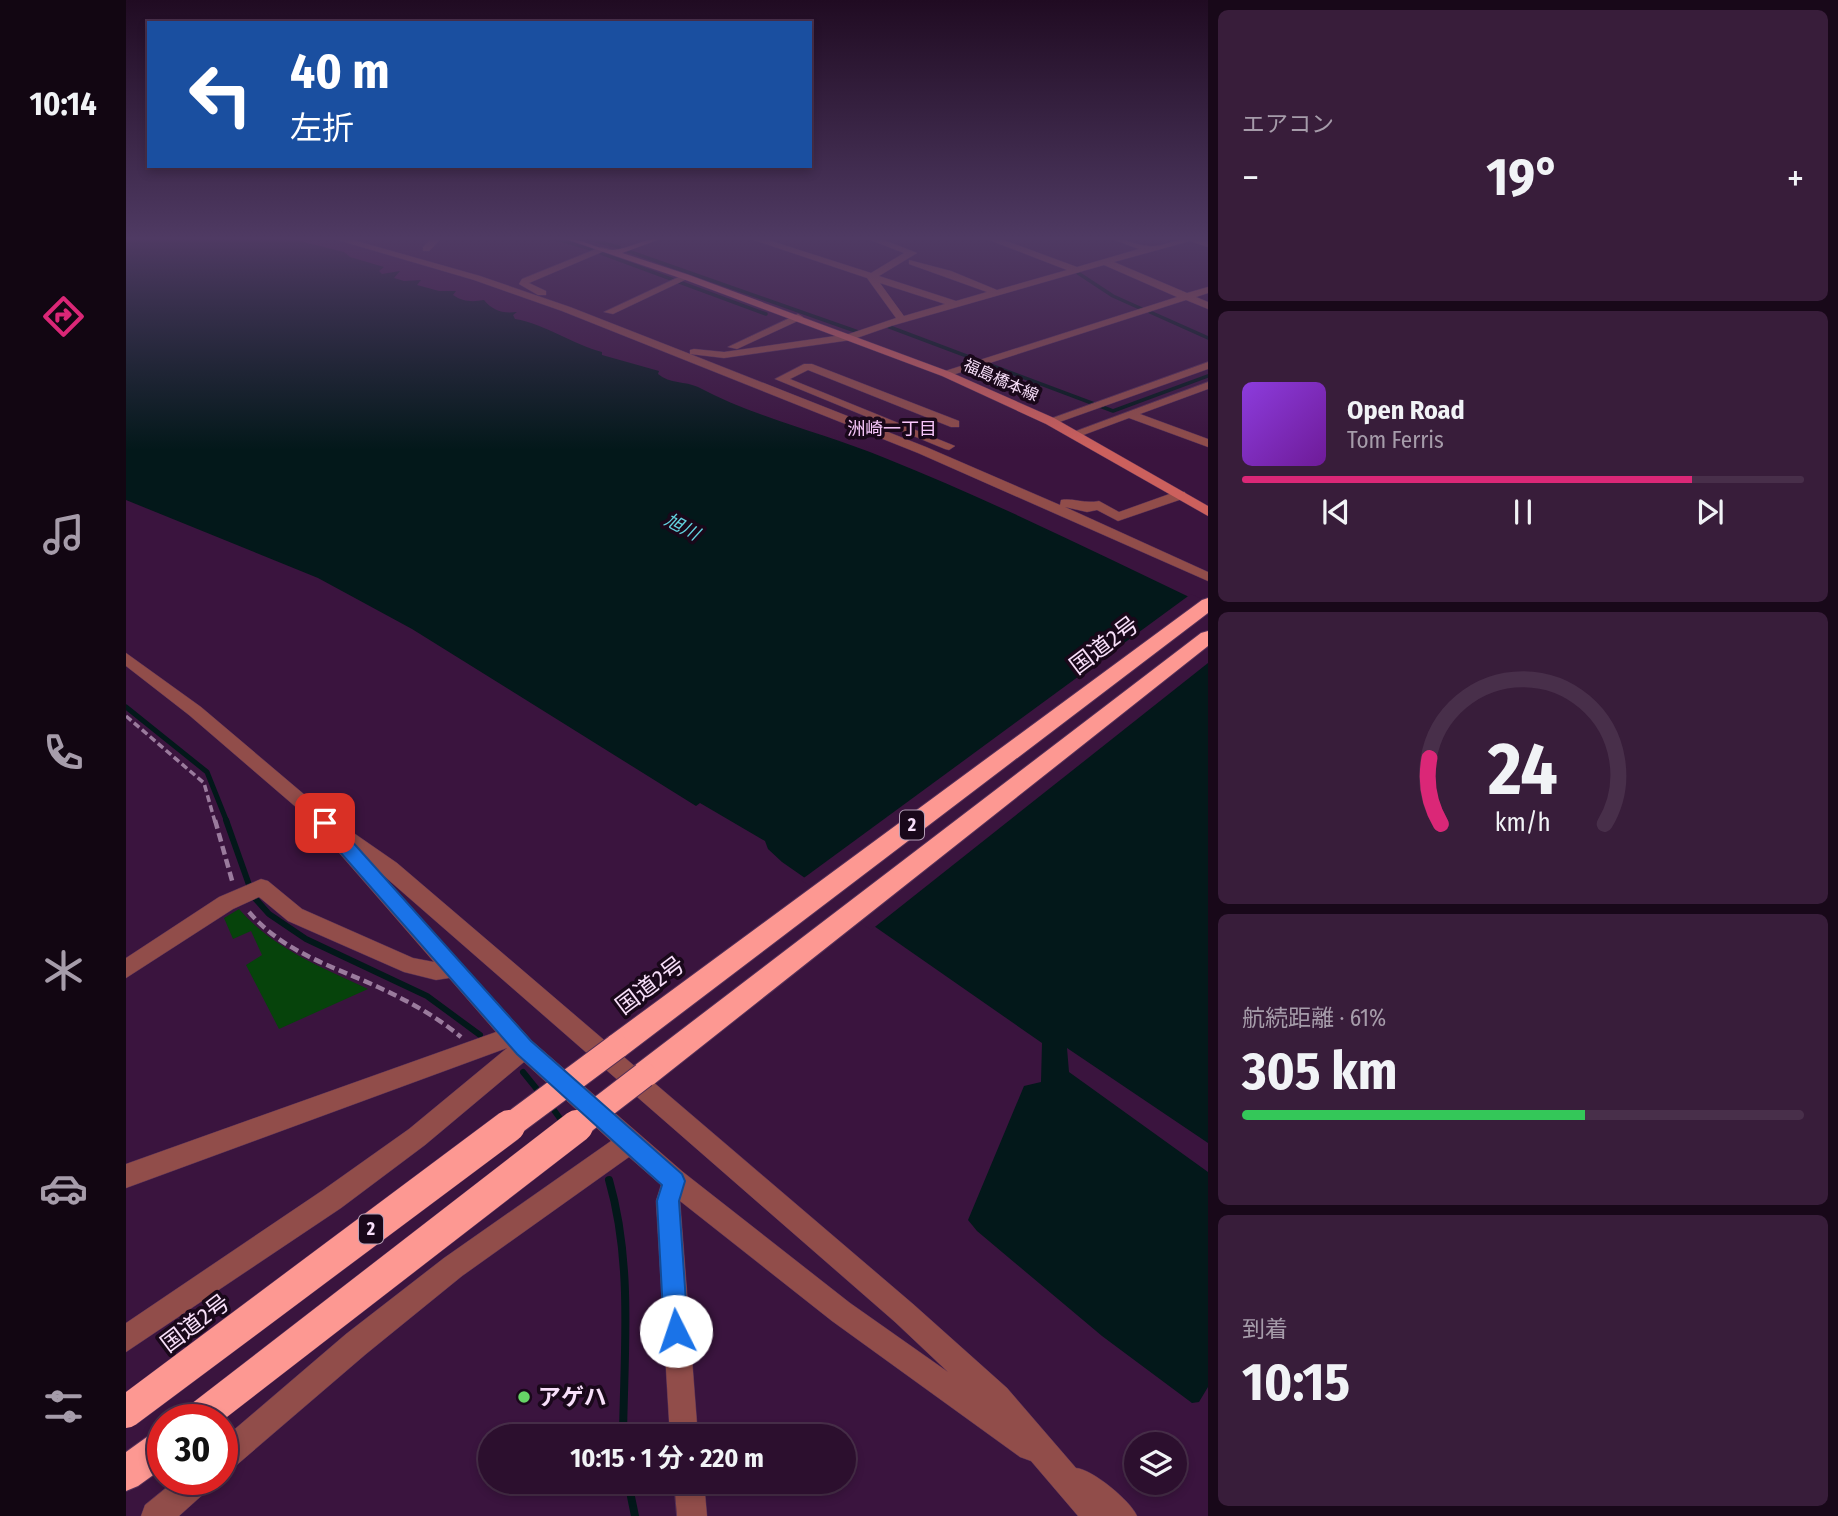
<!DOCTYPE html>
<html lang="ja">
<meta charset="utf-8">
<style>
body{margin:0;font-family:"Fira Sans Condensed","Noto Sans JP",sans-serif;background:#381d3a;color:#f1f3f6;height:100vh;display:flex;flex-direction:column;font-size:26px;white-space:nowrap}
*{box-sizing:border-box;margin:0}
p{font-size:23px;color:#a69caa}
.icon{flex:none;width:38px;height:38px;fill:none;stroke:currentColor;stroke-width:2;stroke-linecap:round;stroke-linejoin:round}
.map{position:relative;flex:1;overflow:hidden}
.side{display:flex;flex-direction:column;gap:10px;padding:10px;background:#180819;width:630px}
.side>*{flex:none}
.hud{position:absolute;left:21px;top:21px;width:665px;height:147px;border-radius:0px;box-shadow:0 4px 10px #0003,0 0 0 2px #482f4a;background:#1a4fa0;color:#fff;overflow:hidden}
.buttons{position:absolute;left:998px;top:1432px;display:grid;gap:14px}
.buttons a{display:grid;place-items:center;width:63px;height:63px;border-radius:50%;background:#2c0f2e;box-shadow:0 4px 10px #0003,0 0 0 2px #482f4a;font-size:35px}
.speed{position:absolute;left:21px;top:1404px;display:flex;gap:14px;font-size:35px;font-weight:700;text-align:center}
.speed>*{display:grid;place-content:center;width:91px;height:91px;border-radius:50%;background:#2c0f2e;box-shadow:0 4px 10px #0003,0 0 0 2px #482f4a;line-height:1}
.speed .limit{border:10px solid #d22;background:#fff;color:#111}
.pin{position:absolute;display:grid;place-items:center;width:60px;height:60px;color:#fff;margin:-30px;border-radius:14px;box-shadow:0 4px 10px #0006}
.me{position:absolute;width:77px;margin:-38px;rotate:356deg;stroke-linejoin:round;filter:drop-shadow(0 0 5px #0008)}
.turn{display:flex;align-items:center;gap:24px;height:147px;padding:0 28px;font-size:32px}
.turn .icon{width:91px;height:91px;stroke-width:2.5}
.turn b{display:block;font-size:49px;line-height:60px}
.big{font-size:52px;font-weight:700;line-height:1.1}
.side .card{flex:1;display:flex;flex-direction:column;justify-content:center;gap:10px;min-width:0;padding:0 24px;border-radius:10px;background:#381d3a}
.side .dial{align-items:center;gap:0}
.dial svg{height:182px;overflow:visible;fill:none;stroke:#482f4a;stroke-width:7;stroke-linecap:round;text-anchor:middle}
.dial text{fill:#f1f3f6;stroke:none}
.song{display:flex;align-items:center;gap:21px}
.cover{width:84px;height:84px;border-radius:10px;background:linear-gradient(135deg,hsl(270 70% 55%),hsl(280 70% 35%))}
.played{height:7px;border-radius:4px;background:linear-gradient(90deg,#db2777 80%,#482f4a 80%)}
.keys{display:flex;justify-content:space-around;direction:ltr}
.heat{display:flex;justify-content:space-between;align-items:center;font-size:38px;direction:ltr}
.charge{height:10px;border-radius:5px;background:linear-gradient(90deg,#34c759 61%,#482f4a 0)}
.trip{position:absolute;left:352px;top:1424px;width:378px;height:70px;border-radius:35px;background:#2c0f2e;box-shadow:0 4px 10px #0003,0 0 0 2px #482f4a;font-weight:700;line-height:70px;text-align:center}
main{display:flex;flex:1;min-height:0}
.menu{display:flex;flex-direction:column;width:126px;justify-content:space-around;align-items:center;background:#120612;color:#a69caa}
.menu .icon{width:49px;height:49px}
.menu .selected{color:#db2777}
.menu b{font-size:32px;color:#f1f3f6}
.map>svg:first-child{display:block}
.green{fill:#06430b}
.water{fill:#03181a}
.pier{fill:#3a143e}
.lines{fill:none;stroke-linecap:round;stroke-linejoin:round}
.stream-far3{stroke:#03181a;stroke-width:3.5}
.stream-far2{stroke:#03181a;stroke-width:5}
.stream-far1{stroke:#03181a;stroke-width:6}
.stream{stroke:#03181a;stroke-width:8}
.street-casing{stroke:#543058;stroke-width:1}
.secondary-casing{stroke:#543058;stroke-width:1}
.highway-casing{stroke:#543058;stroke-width:2}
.path-far1{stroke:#9a7b9d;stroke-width:3.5;stroke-dasharray:7 3.5;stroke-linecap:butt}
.path{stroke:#9a7b9d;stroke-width:4.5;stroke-dasharray:9 4.5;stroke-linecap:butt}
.street{fill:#914d4a;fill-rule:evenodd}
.secondary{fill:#cc605d;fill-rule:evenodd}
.highway{fill:#fd9892;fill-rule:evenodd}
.highway-bridge-far1-casing{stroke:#543058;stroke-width:27;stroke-linecap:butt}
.highway-bridge-casing{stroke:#543058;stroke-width:33;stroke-linecap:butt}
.highway-bridge-far1{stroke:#fd9892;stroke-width:25}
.highway-bridge{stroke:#fd9892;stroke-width:32}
.route{fill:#1a73e8;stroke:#114b97;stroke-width:2}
.poi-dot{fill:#66d466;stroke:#19081a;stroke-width:2.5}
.labels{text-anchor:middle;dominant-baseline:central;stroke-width:7;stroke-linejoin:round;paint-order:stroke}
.far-street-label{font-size:16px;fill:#f7dff9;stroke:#19081a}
.far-neighbourhood-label{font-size:18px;fill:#f7c7fb;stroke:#19081a}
.far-water-label{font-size:18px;font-style:italic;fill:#63d4df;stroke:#19081a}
.shield{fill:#19081a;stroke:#b49eb6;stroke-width:2}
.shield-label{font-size:18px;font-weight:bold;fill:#f7dff9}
.near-street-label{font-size:23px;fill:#f7dff9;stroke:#19081a}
.near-poi-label{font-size:23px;font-weight:bold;fill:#f7dff9;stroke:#19081a;text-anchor:start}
</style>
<main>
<nav class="menu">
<b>10:14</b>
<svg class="icon selected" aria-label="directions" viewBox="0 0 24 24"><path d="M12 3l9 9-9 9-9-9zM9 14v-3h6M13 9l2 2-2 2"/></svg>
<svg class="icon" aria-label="music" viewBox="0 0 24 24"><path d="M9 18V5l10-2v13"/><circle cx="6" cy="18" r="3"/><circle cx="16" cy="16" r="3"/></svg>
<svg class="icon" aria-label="phone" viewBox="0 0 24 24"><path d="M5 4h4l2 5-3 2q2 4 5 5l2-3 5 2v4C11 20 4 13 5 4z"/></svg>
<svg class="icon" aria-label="climate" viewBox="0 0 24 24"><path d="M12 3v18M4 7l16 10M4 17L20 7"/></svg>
<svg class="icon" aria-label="car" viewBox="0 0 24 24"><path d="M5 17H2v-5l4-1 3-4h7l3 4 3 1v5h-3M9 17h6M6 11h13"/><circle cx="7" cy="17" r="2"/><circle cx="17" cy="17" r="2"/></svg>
<svg class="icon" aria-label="filters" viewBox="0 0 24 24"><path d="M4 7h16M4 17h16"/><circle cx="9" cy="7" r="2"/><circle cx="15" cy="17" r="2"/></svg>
</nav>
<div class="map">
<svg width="1082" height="1516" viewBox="0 0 1082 1516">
<rect width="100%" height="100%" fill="#3a143e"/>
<!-- green -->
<path class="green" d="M113,909C149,950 194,966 242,989L153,1029L120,965L136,955L125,931L107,939L98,918Z"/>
<!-- water -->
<path class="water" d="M0,238H161L218,252L224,257L258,267L253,271L256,274L274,271L268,278L278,281L295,280L291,285L313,291H330L327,295C337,302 347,302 358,300C366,310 376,314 391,312L387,315L389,319C419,324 448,345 476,352V355L533,371L532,374C544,384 559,381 572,387C630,418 698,433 759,458C869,502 975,555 1082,606V1143L941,1048L943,1072L1082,1172V1387L1073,1402L1066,1403L976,1336L851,1231L842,1220L898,1086L915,1082L916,1043L656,862L642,849L639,841L574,803L570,806L286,629L192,578L0,500Z"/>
<!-- pier -->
<path class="pier" d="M1065,594L1082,602V663L745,930L675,880Z"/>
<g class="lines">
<!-- stream-far3 -->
<path class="stream-far3" d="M427,238L469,250
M458,238L493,247
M502,251L735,333
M475,253L640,314
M952,273L987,296L1016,309
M1024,312L1082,338
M761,326L987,411L1082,376"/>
<!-- stream-far2 -->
<path class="stream-far2" d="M0,707L81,772L101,822"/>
<!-- stream-far1 -->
<path class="stream-far1" d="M100,820L127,896L143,914L180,939L301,996L354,1035
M397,1072L414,1093
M425,1106L438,1124"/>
<!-- stream -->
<path class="stream" d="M483,1180C507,1263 498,1351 497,1437
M502,1482L509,1516"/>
<defs>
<path id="street" d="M205,238H220L354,276L444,307L564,354V350L568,349L598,352L723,334L770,318L741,278L622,238H636L745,273L778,253L739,238H753L791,253L753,276L830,301L861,292L783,264V260L825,271L871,290L941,270L858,238H872L951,267L1013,249L983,238C998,238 1008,245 1022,246C1042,248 1056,232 1082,241V247L1064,241L988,262L1061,293L1082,287V293L1070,297L1082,302V309L1060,300L820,377L814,374L816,372L1051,297L978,265L765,326L725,340L598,358L564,354L800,447L934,505L935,500C948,498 959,504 973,501L993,512L1049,492H1059V498L992,521L971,510L961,512L939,507L1082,572V581L792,453L436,311L348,280ZM754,283L819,304L778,316Z
M306,238H316L303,251H297V247Z
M475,247L483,249L403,283L420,291V295H412L393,284L396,279Z
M557,275L565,277L487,314L478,312Z
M672,314L677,317L676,319L611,349L602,347Z
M1082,362V369L928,424L918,421Z
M678,364H686L833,421V427H825L682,370L664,379L829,446L823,450L819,449L649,379Z
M1082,382V389L1014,414L1082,439V447L1003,418L952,437L942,434Z
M0,653L75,707L206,818L271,863L787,1304L881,1388L950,1468C966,1469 1005,1501 1011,1516H952L905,1461L894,1457L706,1321L554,1201L572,1437H544L530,1201L535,1185L503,1157L336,1276L240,1354L106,1469L96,1473V1440L220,1334L318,1258L485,1141L398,1062L299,1145L215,1208L0,1352V1323L197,1190L283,1129L381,1048L0,1188V1164L370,1032L323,978L310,980L278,972L162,921L133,897L107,909L0,978V958L93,897L135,879L142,881L176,909L287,958L308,962L208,847L206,842L207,839L63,715L0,666ZM250,869L769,1322L822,1372L724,1303L557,1172L406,1041Z
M51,1479H88L83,1489L53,1516H15L19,1505Z
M548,1482H578L581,1516H551Z"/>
<path id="secondary" d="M437,238C455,238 472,250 487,250C503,249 518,238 537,238L496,253L563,275L824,372L928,418L1082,506V516L920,424L816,376L557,279Z"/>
<path id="highway" d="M1082,598V613L499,1056L490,1059L481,1056L477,1047L481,1038L1076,600Z
M1082,631V646L528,1084L518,1088L508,1084L504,1075L508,1066L1075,633Z
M37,1429V1468L12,1486L0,1491V1452L25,1434Z"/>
</defs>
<!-- street casing -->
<use href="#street" class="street-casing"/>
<!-- secondary casing -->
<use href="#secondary" class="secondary-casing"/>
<!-- highway casing -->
<use href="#highway" class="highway-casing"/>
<!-- path-far1 -->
<path class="path-far1" d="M0,716L78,783L89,822"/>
<!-- path -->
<path class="path" d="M89,820L107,884
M123,912C157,952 206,966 252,987C282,1001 310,1016 335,1037"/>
<!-- street -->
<use href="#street" class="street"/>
<!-- secondary -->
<use href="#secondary" class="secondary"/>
<!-- highway -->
<use href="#highway" class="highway"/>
<defs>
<path id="highway-bridge-far1" d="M381,1128L490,1047
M449,1128L518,1075"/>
<path id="highway-bridge" d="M0,1412L383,1126
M72,1419L451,1126"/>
</defs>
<!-- highway-bridge-far1 casing -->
<use href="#highway-bridge-far1" class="highway-bridge-far1-casing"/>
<!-- highway-bridge casing -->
<use href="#highway-bridge" class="highway-bridge-casing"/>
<!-- highway-bridge-far1 -->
<use href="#highway-bridge-far1" class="highway-bridge-far1"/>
<!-- highway-bridge -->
<use href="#highway-bridge" class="highway-bridge"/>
</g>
<!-- sky -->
<linearGradient id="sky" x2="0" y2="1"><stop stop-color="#200b22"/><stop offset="0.53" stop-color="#4f3a63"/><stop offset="1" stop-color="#4f3a63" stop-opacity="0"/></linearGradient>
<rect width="1082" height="450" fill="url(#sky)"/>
<!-- route -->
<path class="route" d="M199,817L205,818L405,1041L556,1174L559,1181L553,1201L562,1331L559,1340L550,1343L541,1340L538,1331L531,1201L536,1185L391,1054L193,828L191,823L193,818Z"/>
<!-- markers -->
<circle class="poi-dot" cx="398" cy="1397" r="7"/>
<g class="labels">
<!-- far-street labels -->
<g class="far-street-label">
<text transform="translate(875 380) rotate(24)">福島橋本線</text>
</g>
<!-- far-neighbourhood labels -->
<g class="far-neighbourhood-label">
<text x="766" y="429">洲崎一丁目</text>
</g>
<!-- far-water labels -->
<g class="far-water-label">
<text transform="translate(556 527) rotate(28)">旭川</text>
</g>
<!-- shield labels -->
<g class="shield">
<rect x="774" y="810.5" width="24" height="29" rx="5"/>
<rect x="233" y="1214.5" width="24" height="29" rx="5"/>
</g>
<g class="shield-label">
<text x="786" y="825">2</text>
<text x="245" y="1229">2</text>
</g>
<!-- near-street labels -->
<g class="near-street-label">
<text transform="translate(978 645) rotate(-37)">国道2号</text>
<text transform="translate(524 985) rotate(-37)">国道2号</text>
<text transform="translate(69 1323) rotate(-37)">国道2号</text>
</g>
<!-- near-poi labels -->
<g class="near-poi-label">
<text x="412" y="1397">アゲハ</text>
</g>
</g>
</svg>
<div class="buttons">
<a><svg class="icon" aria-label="layers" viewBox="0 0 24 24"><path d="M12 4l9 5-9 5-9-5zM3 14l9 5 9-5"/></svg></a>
</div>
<div class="speed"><div class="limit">30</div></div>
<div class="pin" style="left:199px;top:823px;background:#d93025"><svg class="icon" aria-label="arrive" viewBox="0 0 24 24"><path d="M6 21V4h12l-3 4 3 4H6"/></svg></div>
<svg class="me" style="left:550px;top:1331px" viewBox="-20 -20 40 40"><circle r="19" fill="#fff"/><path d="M0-13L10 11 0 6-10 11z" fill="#1a73e8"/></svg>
<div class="trip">10:15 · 1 分 · 220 m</div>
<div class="hud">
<div class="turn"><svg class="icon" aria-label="left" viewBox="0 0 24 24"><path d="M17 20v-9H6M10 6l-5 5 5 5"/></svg><div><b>40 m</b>左折</div></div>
</div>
</div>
<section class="side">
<div class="card"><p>エアコン</p>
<div class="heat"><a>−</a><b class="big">19°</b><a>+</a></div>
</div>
<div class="card">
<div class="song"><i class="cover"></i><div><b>Open Road</b><p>Tom Ferris</p></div></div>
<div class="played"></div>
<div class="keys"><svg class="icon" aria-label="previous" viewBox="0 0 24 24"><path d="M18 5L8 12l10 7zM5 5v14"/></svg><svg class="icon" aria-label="pause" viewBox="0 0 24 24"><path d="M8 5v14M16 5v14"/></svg><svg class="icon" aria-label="next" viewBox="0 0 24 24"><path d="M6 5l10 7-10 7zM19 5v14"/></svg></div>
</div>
<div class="card dial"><svg viewBox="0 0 100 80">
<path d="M14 69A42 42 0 1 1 86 69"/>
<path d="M14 69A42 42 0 0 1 9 40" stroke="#db2777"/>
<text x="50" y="56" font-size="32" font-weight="700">24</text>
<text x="50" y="72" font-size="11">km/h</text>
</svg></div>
<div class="card"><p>航続距離 · 61%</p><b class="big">305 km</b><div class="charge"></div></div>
<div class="card"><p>到着</p><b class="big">10:15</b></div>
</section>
</main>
